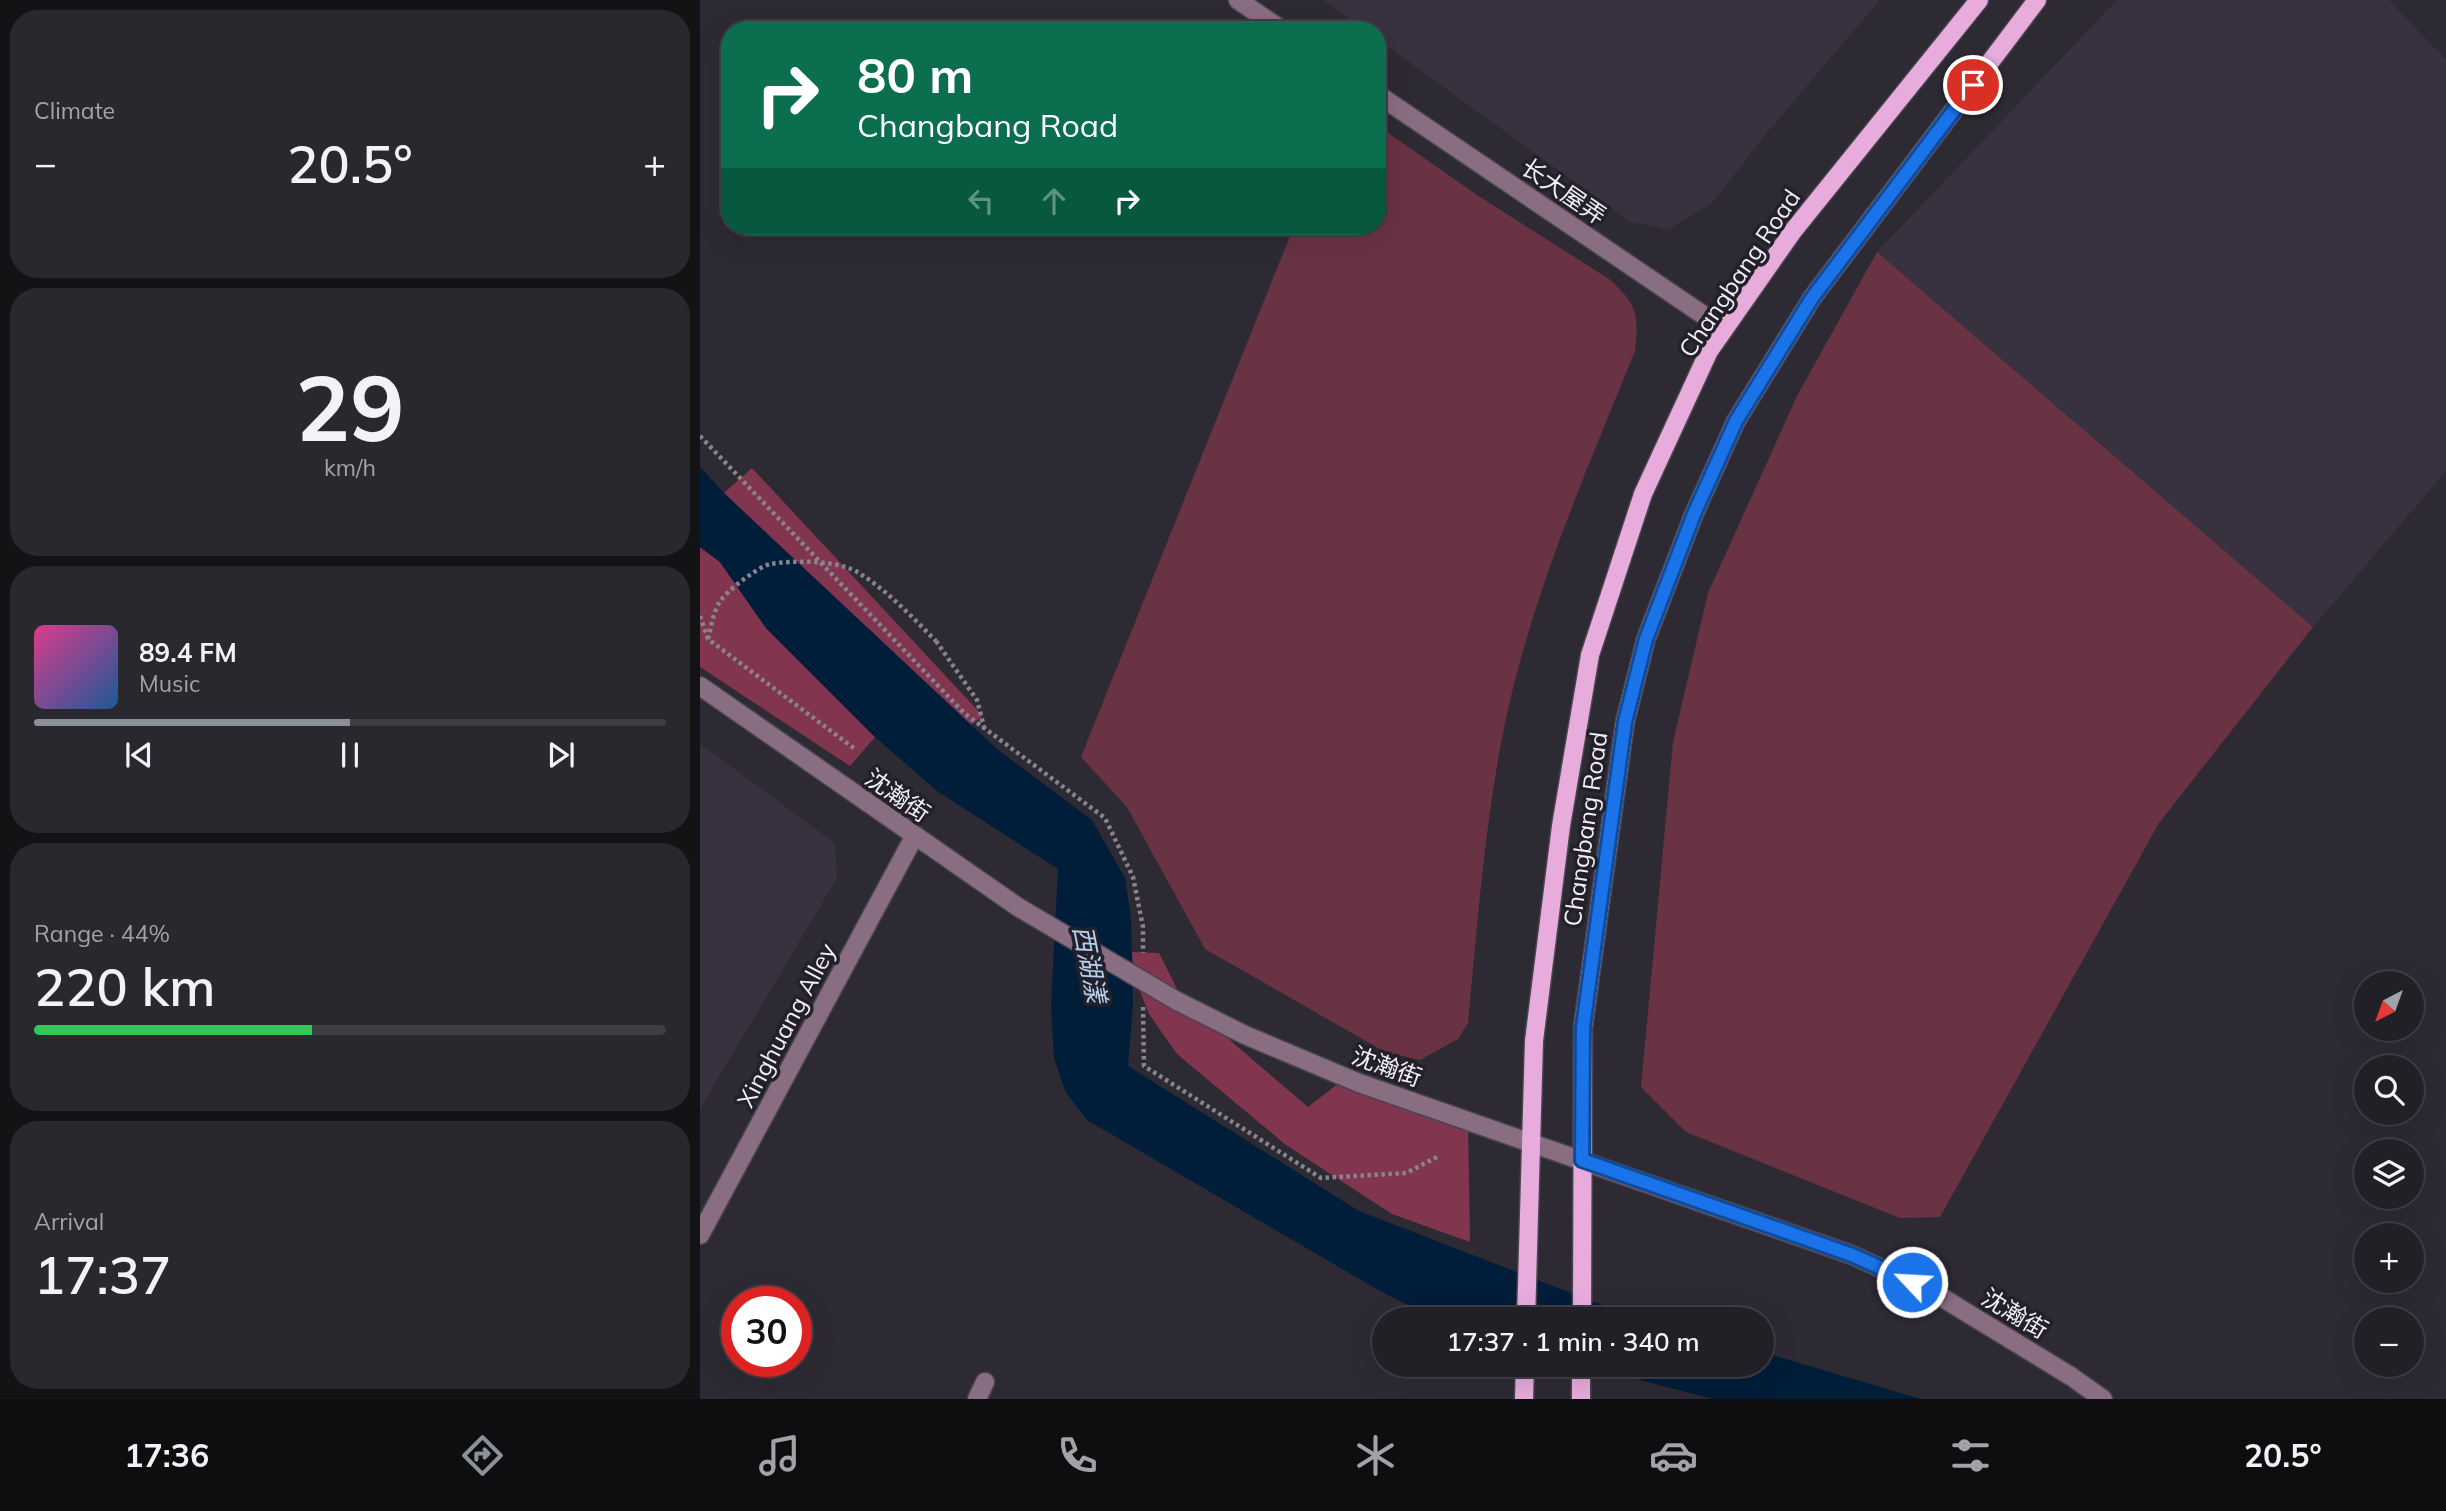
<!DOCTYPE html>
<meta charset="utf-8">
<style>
body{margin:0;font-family:Mulish,"Noto Sans SC",sans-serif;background:#2a282f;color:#f1f3f6;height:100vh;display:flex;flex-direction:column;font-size:26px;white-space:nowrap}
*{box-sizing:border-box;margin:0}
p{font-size:23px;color:#a2a3a7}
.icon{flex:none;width:38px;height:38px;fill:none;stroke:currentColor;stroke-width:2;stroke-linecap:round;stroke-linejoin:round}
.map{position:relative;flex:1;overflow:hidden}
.panel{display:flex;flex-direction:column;gap:10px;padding:10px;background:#131215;width:700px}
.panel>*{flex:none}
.banner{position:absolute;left:21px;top:21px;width:665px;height:214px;border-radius:28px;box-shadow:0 7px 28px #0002,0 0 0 2px #3f3e44;background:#0b6e4f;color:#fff;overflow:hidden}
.needle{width:46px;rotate:221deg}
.fabs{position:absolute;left:1654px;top:971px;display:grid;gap:14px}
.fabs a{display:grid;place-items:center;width:70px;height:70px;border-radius:50%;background:#222027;box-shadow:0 7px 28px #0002,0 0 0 2px #3f3e44;font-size:35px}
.speed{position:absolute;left:21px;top:1286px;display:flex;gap:14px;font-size:35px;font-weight:700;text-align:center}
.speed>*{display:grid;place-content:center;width:91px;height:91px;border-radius:50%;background:#222027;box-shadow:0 7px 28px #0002,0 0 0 2px #3f3e44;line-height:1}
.speed .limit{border:10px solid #d22;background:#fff;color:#111}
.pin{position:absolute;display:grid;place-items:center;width:60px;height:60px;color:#fff;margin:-30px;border:4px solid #fff;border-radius:50%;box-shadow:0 2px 7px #0007}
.me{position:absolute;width:77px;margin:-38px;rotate:295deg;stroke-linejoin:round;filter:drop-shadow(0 0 5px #0008)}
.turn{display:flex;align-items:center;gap:24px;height:147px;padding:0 21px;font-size:32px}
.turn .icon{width:91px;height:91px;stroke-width:2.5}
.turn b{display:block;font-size:49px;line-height:60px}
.lanes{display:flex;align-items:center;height:66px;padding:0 21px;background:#0003;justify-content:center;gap:35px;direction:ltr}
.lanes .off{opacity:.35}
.big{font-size:52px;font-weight:600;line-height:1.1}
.panel .card{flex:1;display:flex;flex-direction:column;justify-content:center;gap:10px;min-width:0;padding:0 24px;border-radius:28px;background:#2a282f}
.panel .dial{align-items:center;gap:0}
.dial b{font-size:91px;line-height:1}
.song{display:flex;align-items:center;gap:21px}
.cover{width:84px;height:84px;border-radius:10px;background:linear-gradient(135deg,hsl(330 70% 55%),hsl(210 70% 35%))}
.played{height:7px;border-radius:4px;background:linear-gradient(90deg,#8c9099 50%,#3f3e44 50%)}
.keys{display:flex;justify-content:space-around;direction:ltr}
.heat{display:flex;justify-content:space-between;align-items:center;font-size:38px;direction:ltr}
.charge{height:10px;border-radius:5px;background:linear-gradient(90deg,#34c759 44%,#3f3e44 0)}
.trip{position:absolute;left:672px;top:1307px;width:402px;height:70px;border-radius:35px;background:#222027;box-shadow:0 7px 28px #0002,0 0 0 2px #3f3e44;font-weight:600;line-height:70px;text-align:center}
.tab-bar{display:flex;height:112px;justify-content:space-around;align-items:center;background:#0e0d10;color:#a2a3a7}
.tab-bar .icon{width:49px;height:49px}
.tab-bar .on{color:#8c9099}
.tab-bar b{font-size:32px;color:#f1f3f6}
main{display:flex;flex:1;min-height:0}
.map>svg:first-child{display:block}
.built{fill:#383140}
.green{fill:#693344}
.forest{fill:#82354f}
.water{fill:#001d39}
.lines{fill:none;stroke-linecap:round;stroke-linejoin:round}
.minor-casing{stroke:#49454f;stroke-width:21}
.major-casing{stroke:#49454f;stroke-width:21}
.path{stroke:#88848d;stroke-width:4.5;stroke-dasharray:3.5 3.5;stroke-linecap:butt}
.minor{stroke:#896d83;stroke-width:18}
.major{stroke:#e8acdc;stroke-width:18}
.minor-bridge-casing{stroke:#49454f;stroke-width:21;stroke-linecap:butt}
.path-bridge{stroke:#88848d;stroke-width:4.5;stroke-dasharray:3.5 3.5;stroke-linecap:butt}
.minor-bridge{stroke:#896d83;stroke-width:18}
.route-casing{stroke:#114b97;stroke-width:18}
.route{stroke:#1a73e8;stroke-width:12}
.labels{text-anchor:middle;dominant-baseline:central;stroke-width:7;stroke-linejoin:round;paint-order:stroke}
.street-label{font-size:24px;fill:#f1eef5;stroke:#24202a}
.water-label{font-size:26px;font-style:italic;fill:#b2d1f1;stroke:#24202a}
</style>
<main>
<section class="panel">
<div class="card"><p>Climate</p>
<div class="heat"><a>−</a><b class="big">20.5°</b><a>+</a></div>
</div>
<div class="card dial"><b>29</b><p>km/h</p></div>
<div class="card">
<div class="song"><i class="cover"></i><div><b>89.4 FM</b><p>Music</p></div></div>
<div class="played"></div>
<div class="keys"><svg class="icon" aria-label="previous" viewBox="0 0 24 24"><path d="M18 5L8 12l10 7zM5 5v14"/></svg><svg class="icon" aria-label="pause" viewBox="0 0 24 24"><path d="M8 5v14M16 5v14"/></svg><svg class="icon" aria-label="next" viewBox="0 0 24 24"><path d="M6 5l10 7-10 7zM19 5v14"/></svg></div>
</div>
<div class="card"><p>Range · 44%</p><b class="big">220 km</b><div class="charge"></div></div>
<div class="card"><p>Arrival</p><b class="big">17:37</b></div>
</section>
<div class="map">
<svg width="1746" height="1399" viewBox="0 0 1746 1399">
<rect width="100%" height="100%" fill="#2e2a34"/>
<!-- built -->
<path class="built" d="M623,0H1180L1066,134L1012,203L969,229L930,222L677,39V30H664Z
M1417,0H1689L1746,60V471L1613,627L1177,252Z
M2,745L135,843L137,878L0,1109V747Z"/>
<!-- green -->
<path class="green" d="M677,125L777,195L909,279C937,304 939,314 935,351C884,477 828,603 802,738C784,832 777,928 768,1023L758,1039L720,1060L685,1052L505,949L427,807L381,757L594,226H677Z
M1177,252L1613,627L1459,823L1240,1217L1200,1218L986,1132L941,1087L973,742L1008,593L1097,396Z"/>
<!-- forest -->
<path class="forest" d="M52,468L283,716L264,730L24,493Z
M0,547L20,562L66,628L175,737L150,766L0,667Z
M432,952L459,953L482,999L608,1107L639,1083L768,1128L770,1242L692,1214L586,1145L477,1054L449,1014L434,976Z"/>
<!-- water -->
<path class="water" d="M0,467L24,493L297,749L392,820L425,878L431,919L433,1004L428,1066L659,1211L938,1319H736L680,1291L387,1120L365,1091L354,1058L351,1006L358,869L237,791L175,737L66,628L20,562L0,547Z
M1062,1352L1221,1399H1012L884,1365H1062Z"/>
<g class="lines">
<defs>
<path id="minor" d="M538,0L582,30
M677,94L1024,329
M0,686L318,907
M477,1001L545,1035L659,1083L1152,1255L1233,1292L1372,1377L1403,1399
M0,1235L214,837
M277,1399L285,1382"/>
<path id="major" d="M826,1320L834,1041L861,826L890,655L943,494L1009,351L1093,231L1279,0
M882,1320L883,1027L925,722L946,639L994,514L1036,421L1112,298L1337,0
M824,1399L825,1365
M881,1399V1365"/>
</defs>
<!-- minor casing -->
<use href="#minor" class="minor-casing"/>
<!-- major casing -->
<use href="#major" class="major-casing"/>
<!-- path -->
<path class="path" d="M0,436L264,713L405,818L433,877L443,927V953
M0,616L8,639L155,749
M236,641L277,700L284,727
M443,1007L444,1066L621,1178L706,1173L739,1156"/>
<!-- minor -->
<use href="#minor" class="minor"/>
<!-- major -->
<use href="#major" class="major"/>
<defs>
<path id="minor-bridge" d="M318,907L477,1001"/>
</defs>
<!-- minor-bridge casing -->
<use href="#minor-bridge" class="minor-bridge-casing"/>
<!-- path-bridge -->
<path class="path-bridge" d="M8,639C11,628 13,613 19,603C25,592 58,567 70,564C93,560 139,560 159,573C188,591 212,617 236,641"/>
<!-- minor-bridge -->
<use href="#minor-bridge" class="minor-bridge"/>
</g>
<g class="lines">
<defs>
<path id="route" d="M1212,1282L1152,1255L882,1160L883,1027L925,722L946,639L994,514L1036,421L1112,298L1273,85"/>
</defs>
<!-- route casing -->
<use href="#route" class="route-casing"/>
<!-- route -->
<use href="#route" class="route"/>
</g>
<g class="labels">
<!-- street labels -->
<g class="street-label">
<text transform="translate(864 191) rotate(34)">长大屋弄</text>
<text transform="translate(1039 273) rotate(-56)">Changbang Road</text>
<text transform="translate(198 795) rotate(35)">沈瀚街</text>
<text transform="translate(885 829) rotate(-82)">Changbang Road</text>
<text transform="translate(86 1025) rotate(-62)">Xinghuang Alley</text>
<text transform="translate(687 1066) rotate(20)">沈瀚街</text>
<text transform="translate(1315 1313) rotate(31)">沈瀚街</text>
</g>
<!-- water labels -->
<g class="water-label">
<text transform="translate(390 964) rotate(79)">西湖漾</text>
</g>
</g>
</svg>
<div class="fabs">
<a><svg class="needle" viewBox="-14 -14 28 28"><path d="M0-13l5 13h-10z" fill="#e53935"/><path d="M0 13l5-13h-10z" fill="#a2a3a7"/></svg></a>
<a><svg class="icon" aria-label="search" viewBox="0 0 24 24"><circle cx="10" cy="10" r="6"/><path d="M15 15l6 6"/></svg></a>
<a><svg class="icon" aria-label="layers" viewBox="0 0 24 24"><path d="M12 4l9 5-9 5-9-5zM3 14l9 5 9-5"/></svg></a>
<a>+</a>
<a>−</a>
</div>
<div class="speed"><div class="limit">30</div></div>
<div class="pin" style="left:1273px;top:85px;background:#d93025"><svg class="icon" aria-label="arrive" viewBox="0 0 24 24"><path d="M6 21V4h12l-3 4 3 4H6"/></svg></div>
<svg class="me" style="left:1212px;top:1282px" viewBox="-20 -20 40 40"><circle r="17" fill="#1a73e8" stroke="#fff" stroke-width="3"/><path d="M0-11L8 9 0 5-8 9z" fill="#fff"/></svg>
<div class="trip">17:37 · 1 min · 340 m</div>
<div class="banner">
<div class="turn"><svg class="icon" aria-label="right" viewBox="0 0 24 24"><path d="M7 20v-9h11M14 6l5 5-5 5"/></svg><div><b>80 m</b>Changbang Road</div></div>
<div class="lanes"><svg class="icon off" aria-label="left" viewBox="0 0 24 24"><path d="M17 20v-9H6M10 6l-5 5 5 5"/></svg><svg class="icon off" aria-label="ahead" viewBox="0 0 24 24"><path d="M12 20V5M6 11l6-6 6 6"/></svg><svg class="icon" aria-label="right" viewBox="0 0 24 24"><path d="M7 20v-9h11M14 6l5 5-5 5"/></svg></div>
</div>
</div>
</main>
<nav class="tab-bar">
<b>17:36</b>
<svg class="icon on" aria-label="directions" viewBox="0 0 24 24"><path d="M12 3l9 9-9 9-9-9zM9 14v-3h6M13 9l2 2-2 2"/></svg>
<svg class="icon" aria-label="music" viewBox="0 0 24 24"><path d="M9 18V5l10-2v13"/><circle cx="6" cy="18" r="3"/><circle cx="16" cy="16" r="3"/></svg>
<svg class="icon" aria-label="phone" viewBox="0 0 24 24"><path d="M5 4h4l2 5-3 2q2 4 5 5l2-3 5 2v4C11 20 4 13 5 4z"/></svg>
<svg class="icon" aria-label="climate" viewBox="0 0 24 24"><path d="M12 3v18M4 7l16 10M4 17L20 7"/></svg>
<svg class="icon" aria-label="car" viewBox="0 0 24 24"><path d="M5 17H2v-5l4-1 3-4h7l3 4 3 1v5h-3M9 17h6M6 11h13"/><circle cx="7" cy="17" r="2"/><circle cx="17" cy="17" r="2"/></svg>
<svg class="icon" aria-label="filters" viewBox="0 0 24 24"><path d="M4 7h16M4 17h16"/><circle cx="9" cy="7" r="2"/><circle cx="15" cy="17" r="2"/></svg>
<b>20.5°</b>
</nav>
